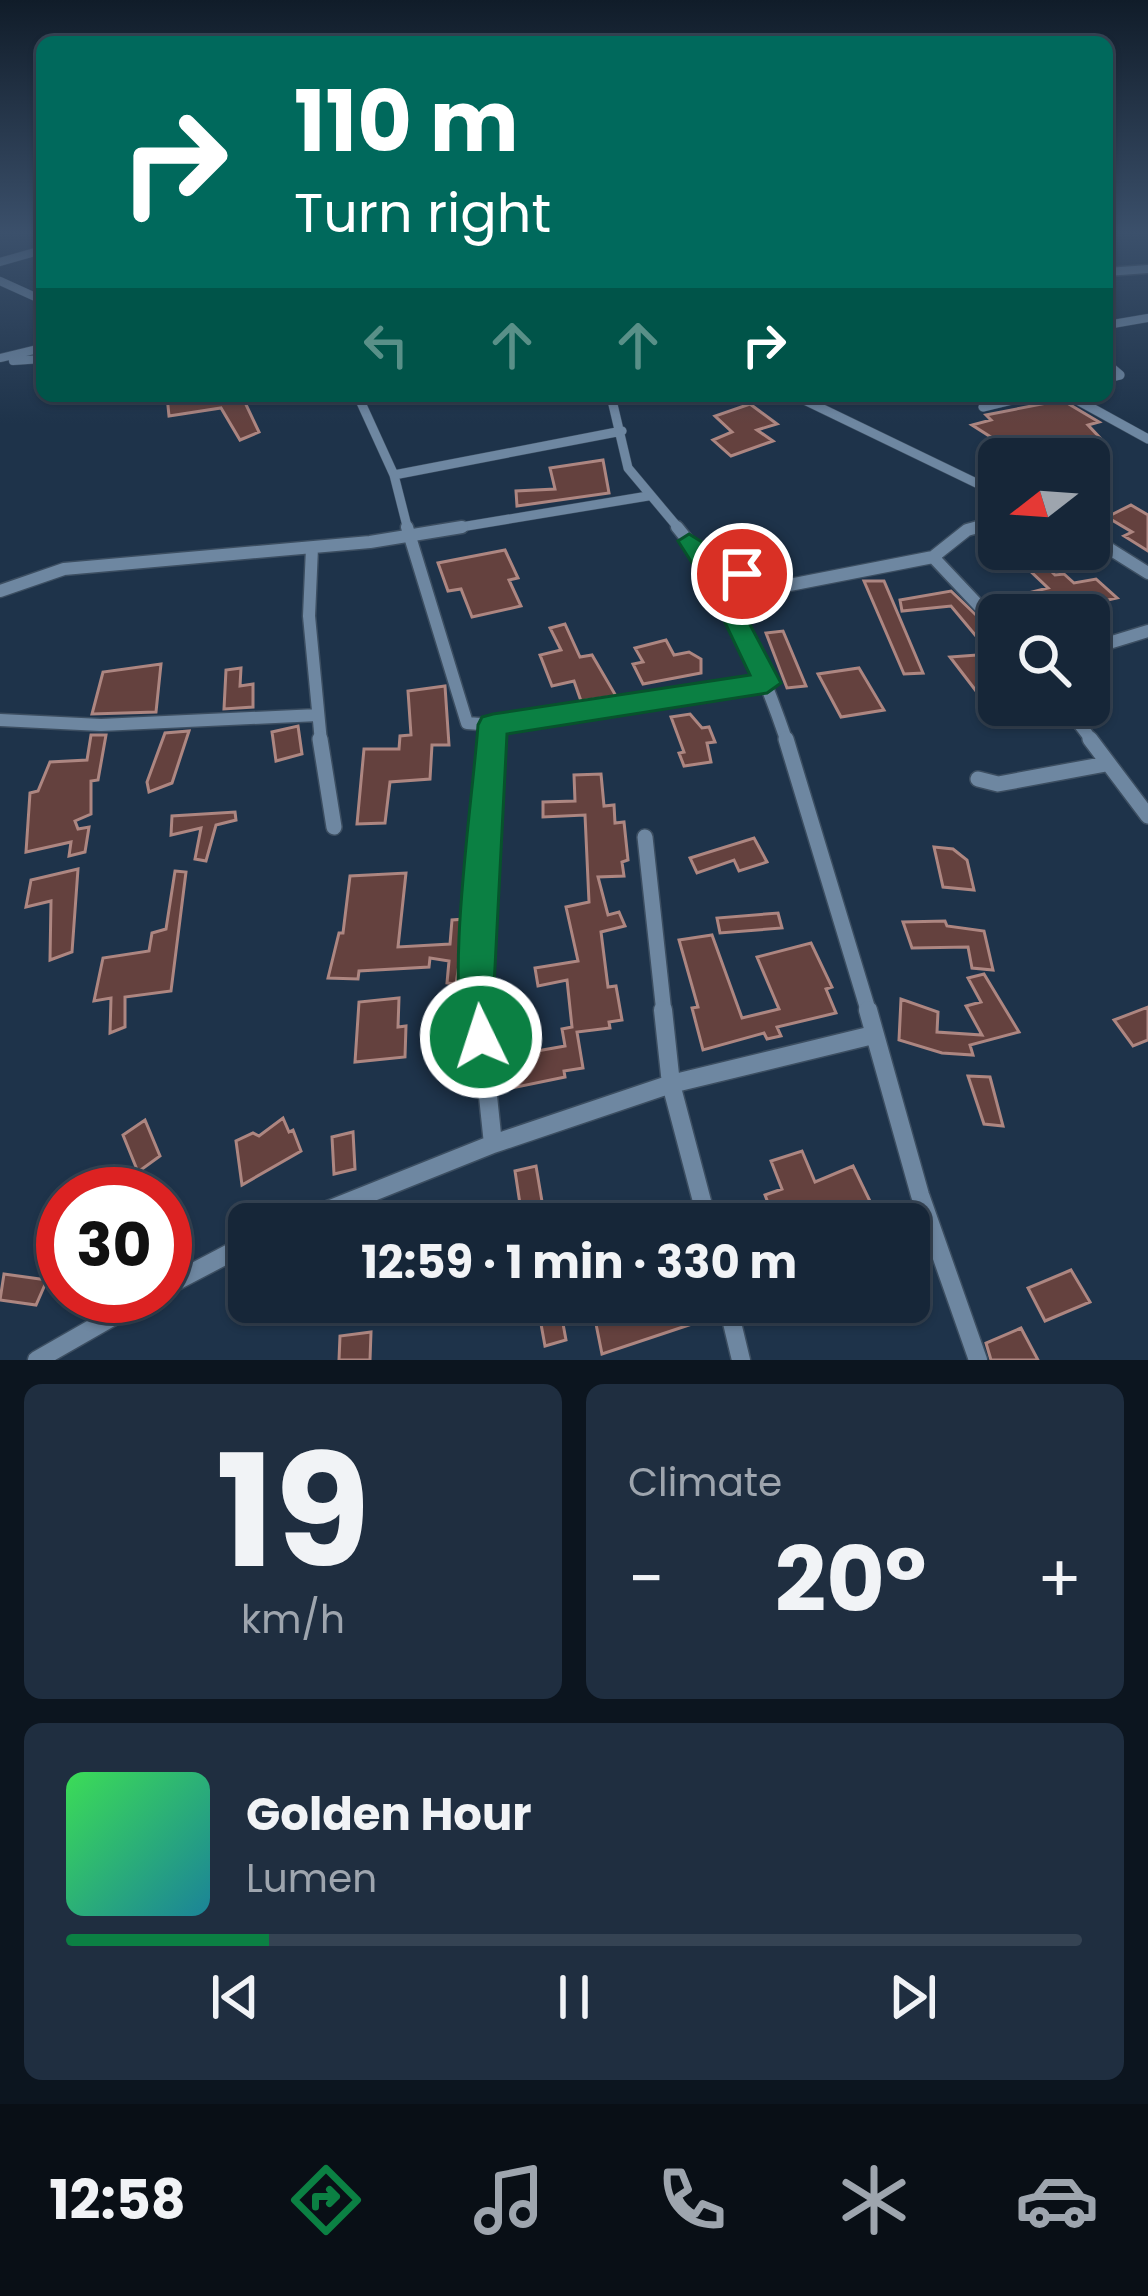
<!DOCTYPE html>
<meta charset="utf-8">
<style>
body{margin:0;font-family:Poppins,sans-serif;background:#1f2e40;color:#f1f3f6;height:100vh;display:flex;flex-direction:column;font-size:45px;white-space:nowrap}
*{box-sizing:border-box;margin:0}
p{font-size:39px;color:#9ea5ae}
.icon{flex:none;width:66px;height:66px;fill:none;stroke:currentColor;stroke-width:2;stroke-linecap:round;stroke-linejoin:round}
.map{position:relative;height:1360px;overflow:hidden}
.panel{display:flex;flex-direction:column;gap:24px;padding:24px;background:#0c151f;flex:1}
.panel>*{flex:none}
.banner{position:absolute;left:36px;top:36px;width:1077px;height:366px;border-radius:18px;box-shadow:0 3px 9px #0004,0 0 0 3px #354353;background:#00695c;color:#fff;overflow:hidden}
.needle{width:78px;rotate:253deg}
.tools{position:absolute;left:978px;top:438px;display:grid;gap:24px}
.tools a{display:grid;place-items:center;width:132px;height:132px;border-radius:18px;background:#162638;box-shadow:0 3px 9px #0004,0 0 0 3px #354353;font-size:60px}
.speed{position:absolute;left:36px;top:1167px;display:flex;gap:24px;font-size:60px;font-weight:700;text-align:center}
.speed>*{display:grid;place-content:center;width:156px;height:156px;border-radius:50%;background:#162638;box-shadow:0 3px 9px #0004,0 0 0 3px #354353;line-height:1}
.speed .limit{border:18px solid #d22;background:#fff;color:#111}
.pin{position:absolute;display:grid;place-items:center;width:102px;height:102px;color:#fff;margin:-51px;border:6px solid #fff;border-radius:50%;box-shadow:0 3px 12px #0007}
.me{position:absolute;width:132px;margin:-66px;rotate:356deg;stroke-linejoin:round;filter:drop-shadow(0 0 9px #0008)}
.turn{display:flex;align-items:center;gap:42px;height:252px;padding:0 60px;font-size:54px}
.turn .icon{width:156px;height:156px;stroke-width:2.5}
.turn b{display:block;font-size:84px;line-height:102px}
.lanes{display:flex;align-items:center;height:114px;padding:0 60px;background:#0003;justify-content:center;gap:60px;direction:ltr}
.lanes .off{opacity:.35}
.big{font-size:90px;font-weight:700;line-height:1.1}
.panel .tile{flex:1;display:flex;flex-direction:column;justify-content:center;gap:18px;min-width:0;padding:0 42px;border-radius:18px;background:#1f2e40}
.panel .dial{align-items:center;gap:0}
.dial b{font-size:156px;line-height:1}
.song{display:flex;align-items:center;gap:36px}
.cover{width:144px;height:144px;border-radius:18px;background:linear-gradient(135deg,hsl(130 70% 55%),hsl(190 70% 35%))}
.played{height:12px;border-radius:6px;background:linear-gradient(90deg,#0b8043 20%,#354353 20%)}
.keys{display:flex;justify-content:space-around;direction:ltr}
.heat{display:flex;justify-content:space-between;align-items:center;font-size:66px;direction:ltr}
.panel .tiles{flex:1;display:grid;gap:24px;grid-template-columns:1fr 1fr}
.tile:last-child{grid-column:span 2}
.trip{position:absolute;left:228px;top:1203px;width:702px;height:120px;border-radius:18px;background:#162638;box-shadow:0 3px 9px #0004,0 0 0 3px #354353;font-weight:700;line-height:120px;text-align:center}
.tabs{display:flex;height:192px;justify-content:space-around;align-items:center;background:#090f16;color:#9ea5ae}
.tabs .icon{width:84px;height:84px}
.tabs .active{color:#0b8043}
.tabs b{font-size:54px;color:#f1f3f6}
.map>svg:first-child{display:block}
.building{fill:#64413e;stroke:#ad8681;stroke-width:3}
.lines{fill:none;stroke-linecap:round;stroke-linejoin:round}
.minor-far4-casing{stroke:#3c4e61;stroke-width:9}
.minor-far3-casing{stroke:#3c4e61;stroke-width:10}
.minor-far2-casing{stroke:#3c4e61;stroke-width:15}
.minor-far1-casing{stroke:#3c4e61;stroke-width:18}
.minor-casing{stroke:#3c4e61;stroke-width:21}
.secondary-casing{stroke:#3c4e61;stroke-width:3}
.minor-far4{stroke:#6e87a1;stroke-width:8}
.minor-far3{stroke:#6e87a1;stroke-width:9}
.minor-far2{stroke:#6e87a1;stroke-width:12}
.minor-far1{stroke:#6e87a1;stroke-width:15}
.minor{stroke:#6e87a1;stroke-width:18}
.secondary{fill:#6e87a1;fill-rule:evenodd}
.route{fill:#0b8043;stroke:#07532c;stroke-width:3}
</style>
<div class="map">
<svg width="1148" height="1360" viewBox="0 0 1148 1360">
<rect width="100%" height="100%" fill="#1e334a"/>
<!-- building -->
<path class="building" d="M167,396H242L259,432L240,440L221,408L169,416Z
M1062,400L1099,422L1088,425L1102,440L1037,443L1013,451L972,425L991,420L986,415Z
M750,404L777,424L757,430L773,441L731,456L713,440L732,432L715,416Z
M603,460L609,493L517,506L516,491L555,489L550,468Z
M1131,505L1148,515V551L1124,536L1132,532L1107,517Z
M505,550L518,578L509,580L521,606L472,617L461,589L448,591L438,563Z
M1041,561L1055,575L1064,574L1074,583L1096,579L1117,598L1067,609L1063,604L1048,608L1032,592L1048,588L1024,565Z
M864,581H884L923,673L904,674Z
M951,591L999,637V697L983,700L950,657L991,654L951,606L902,611L900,600Z
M565,624L580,657L592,655L616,696L581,701L574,681L552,686L540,655L561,650L550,628Z
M783,631L806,686L787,688L766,633Z
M666,640L674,655L689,652L701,659V673L643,684L633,664L643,662L635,648Z
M161,664L156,712L92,714L103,672Z
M241,668L240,686L253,684V707L224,709L226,670Z
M859,668L884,710L841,717L818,674Z
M445,686L449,745H432L430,779L390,782L385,823L357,824L364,749H399L400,736L411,735L408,691Z
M690,714L702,728L709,727L715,742L707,743L711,762L684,766L679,753L684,752L671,717Z
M298,726L302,754L276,761L272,732Z
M189,731L172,783L149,792L147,782L165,733Z
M91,735H106L98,780L91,781V814L75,821L78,829L89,827L85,852L69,856L71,842L26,852L30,793L38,791L50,762L87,760Z
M601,774L604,806L614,805L615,823L624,822L628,860L622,862L624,876L598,877L608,915L619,912L625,926L601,932L608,987L616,986L622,1020L609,1022L610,1028L577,1032L583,1068L564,1071L565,1077L507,1089L503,1057L565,1046L562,1029L572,1027L567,980L538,986L535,968L578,961L566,907L589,902L585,815L543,817V802L575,801L574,775Z
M235,812L236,820L216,825L206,861L195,859L201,828L171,835L172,816Z
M754,838L767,862L739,871L734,860L697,873L690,858Z
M934,847L953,849L967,860L974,890L943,887Z
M78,869L72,952L50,960L51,901L26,907L31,880Z
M175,871L186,872L171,991L125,997V1027L110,1033L111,998L94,1001L103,958L149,951L152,933L166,929Z
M406,873L398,947L450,944L452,920L466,919L456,984L447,983L449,961L430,958L429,967L359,971L358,979L328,978L339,933H343L350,876Z
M778,913L782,928L720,933L717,918Z
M945,921L947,926L984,931L993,970L972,968L968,947L912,948L903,922Z
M712,935L742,1018L779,1009L757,957L811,943L832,987L826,989L836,1013L777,1027L781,1036L767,1039L764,1033L703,1050L692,1008L698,1007L679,940Z
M984,974L1019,1032L970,1045L973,1055L942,1053L899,1040L901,999L938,1012L937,1032L982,1035L966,1006L981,1002L968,978Z
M399,998L398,1027L406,1026L405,1057L355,1062L359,1002Z
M1148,1007V1040L1133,1046L1114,1020Z
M968,1076L990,1077L1003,1126L984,1124Z
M283,1118L289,1132L293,1130L301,1151L242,1185L236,1141L253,1133L259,1136Z
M145,1120L160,1156L138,1172L123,1135Z
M353,1132L355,1169L334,1174L332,1137Z
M802,1151L815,1182L853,1166L881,1224H732L770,1208L765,1195L782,1189L771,1161Z
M536,1166L545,1219L523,1224L515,1171Z
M1071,1270L1090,1302L1045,1321L1028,1288Z
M4,1274L47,1280L36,1305L0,1300Z
M537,1302H559L566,1340L545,1346Z
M677,1302H705L710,1318L602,1354L596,1324Z
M1021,1328L1038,1360H991L986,1343Z
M371,1332L370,1360H339L340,1336Z"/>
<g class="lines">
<defs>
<path id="minor-far4" d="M0,262L42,250
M0,281L42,300
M1107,325L1148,318
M0,358L42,348
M13,361L42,359"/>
<path id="minor-far3" d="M1107,364L1120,375L1107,378
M358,396L394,475
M611,396L628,468L680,530
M796,396L999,494
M1070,396L1148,439
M983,407L1029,396
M408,530L394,475L622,431
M443,530L648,496
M968,530L999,521"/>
<path id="minor-far2" d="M407,527L467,723L493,725
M677,527C729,589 761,666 787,742
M978,527L967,530L933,557L999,627
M1089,536L1148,573
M697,546L774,588L933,557
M312,548L309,616L321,742
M0,591L64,569L370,542L462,527
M1099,646L1148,631
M1065,705L1093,742
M0,720L101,725L318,715
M492,742L493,725L767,683"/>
<path id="minor-far1" d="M320,739L334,827
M786,739L869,1013
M1090,739L1148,816
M978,779L998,784L1106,764
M645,837L664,1013
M479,1013L476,987L492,739"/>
<path id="minor" d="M479,1010L493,1144
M663,1010L671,1084L873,1035
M868,1010L920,1195L978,1360
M293,1224L493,1144L671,1084L708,1224
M165,1287L249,1243
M727,1302L741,1360
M37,1360L149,1296"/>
<path id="secondary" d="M1148,265V273L1107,276V268Z"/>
</defs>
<!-- minor-far4 casing -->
<use href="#minor-far4" class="minor-far4-casing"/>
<!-- minor-far3 casing -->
<use href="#minor-far3" class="minor-far3-casing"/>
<!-- minor-far2 casing -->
<use href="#minor-far2" class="minor-far2-casing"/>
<!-- minor-far1 casing -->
<use href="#minor-far1" class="minor-far1-casing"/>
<!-- minor casing -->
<use href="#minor" class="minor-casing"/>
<!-- secondary casing -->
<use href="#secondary" class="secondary-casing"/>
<!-- minor-far4 -->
<use href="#minor-far4" class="minor-far4"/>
<!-- minor-far3 -->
<use href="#minor-far3" class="minor-far3"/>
<!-- minor-far2 -->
<use href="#minor-far2" class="minor-far2"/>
<!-- minor-far1 -->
<use href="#minor-far1" class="minor-far1"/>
<!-- minor -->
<use href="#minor" class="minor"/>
<!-- secondary -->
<use href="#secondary" class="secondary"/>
</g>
<!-- sky -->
<linearGradient id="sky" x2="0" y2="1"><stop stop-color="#101c29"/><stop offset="0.55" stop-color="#3b506b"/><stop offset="1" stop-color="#3b506b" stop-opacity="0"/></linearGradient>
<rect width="1148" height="424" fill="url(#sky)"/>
<!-- route -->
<path class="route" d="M689,534L754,574L742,581L722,572L781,683L767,693L507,734L494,987L500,1037L495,1050L481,1056L468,1050C443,992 473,798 478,725L482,717L493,714L750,675L710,591L678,541Z"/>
</svg>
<div class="tools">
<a><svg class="needle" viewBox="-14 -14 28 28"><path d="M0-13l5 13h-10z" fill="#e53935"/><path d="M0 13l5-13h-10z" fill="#9ea5ae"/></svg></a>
<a><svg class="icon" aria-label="search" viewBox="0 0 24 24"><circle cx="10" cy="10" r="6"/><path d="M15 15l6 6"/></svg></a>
</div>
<div class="speed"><div class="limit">30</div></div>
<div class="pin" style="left:742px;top:574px;background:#d93025"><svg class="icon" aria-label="arrive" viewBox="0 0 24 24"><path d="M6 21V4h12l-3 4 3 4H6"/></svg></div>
<svg class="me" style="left:481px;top:1037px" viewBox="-20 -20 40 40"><circle r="17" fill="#0b8043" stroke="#fff" stroke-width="3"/><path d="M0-11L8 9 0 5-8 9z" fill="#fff"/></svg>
<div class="trip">12:59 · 1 min · 330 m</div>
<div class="banner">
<div class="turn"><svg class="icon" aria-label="right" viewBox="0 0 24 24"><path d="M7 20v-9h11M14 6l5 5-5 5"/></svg><div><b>110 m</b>Turn right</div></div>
<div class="lanes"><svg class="icon off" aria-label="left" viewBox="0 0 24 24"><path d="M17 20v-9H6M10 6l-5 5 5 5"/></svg><svg class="icon off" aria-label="ahead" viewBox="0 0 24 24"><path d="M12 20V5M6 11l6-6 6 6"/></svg><svg class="icon off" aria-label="ahead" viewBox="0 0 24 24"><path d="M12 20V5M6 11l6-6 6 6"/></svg><svg class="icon" aria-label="right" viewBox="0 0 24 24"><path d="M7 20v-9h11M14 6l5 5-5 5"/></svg></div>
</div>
</div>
<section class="panel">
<div class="tiles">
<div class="tile dial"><b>19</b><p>km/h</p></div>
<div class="tile"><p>Climate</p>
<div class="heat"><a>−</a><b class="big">20°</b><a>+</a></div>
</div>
<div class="tile">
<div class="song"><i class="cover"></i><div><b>Golden Hour</b><p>Lumen</p></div></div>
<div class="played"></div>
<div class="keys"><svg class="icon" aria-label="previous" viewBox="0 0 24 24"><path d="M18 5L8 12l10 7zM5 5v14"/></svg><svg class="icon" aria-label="pause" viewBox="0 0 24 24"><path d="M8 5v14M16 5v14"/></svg><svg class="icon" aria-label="next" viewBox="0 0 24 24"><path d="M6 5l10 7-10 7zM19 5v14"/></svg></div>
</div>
</div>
</section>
<nav class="tabs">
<b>12:58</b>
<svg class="icon active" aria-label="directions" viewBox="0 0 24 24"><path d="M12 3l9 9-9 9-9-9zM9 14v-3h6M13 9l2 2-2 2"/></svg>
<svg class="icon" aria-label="music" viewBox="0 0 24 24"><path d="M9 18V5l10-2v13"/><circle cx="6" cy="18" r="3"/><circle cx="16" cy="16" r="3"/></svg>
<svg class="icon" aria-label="phone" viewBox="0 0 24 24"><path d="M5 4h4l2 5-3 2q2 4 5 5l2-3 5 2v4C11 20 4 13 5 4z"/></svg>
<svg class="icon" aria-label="climate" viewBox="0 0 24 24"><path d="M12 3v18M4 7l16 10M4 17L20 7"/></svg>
<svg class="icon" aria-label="car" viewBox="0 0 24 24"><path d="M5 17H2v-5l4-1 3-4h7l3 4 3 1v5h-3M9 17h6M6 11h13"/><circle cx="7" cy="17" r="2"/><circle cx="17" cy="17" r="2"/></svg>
</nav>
